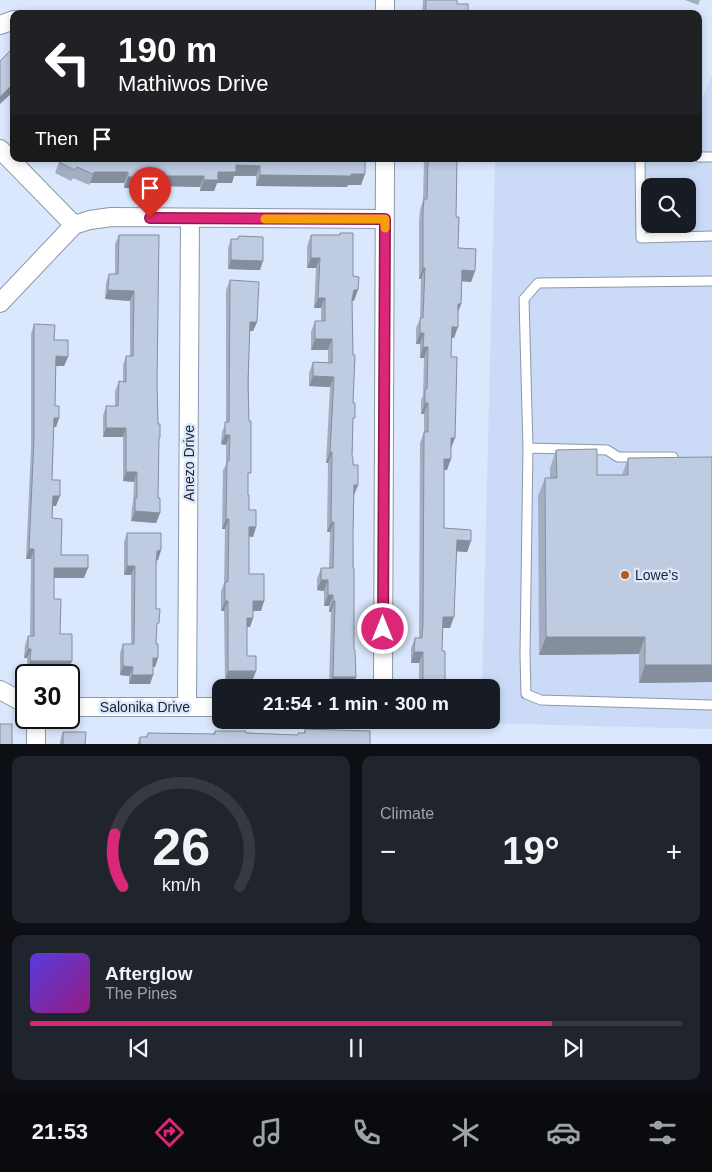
<!DOCTYPE html>
<meta charset="utf-8">
<style>
body{margin:0;font-family:Arial,sans-serif;background:#20242c;color:#f1f3f6;height:100vh;display:flex;flex-direction:column;font-size:19px;white-space:nowrap}
*{box-sizing:border-box;margin:0}
p{font-size:16px;color:#9ea1a6}
.icon{flex:none;width:28px;height:28px;fill:none;stroke:currentColor;stroke-width:2;stroke-linecap:round;stroke-linejoin:round}
.map{position:relative;height:744px;overflow:hidden}
.drawer{display:flex;flex-direction:column;gap:12px;padding:12px;background:#0d0f14;flex:1}
.drawer>*{flex:none}
.banner{position:absolute;left:10px;top:10px;width:692px;height:152px;border-radius:10px;box-shadow:0 2px 8px #0003;background:#202124;color:#fff;overflow:hidden}
.controls{position:absolute;left:641px;top:178px;display:grid;gap:10px}
.controls a{display:grid;place-items:center;width:55px;height:55px;border-radius:10px;background:#171b24;box-shadow:0 2px 8px #0003;font-size:25px}
.speed{position:absolute;left:15px;top:664px;display:flex;gap:10px;font-size:25px;font-weight:700;text-align:center}
.speed>*{display:grid;place-content:center;width:65px;height:65px;border-radius:50%;background:#171b24;box-shadow:0 2px 8px #0003;line-height:1}
.speed .limit{border:2px solid #111;border-radius:8px;background:#fff;color:#111}
.pin{position:absolute;display:grid;place-items:center;width:42px;height:42px;color:#fff;margin:-51px -21px;border-radius:50% 50% 50% 0;rotate:-45deg;box-shadow:0 0 5px #0007}
.pin .icon{rotate:45deg}
.me{position:absolute;width:55px;margin:-28px;rotate:0deg;stroke-linejoin:round;filter:drop-shadow(0 0 4px #0008)}
.turn{display:flex;align-items:center;gap:18px;height:105px;padding:0 25px;font-size:22px}
.turn .icon{width:65px;height:65px;stroke-width:2.5}
.turn b{display:block;font-size:35px;line-height:42px}
.then{display:flex;align-items:center;height:48px;padding:0 25px;background:#0003;gap:10px;font-size:19px}
.big{font-size:38px;font-weight:700;line-height:1.1}
.drawer .tile{flex:1;display:flex;flex-direction:column;justify-content:center;gap:8px;min-width:0;padding:0 18px;border-radius:10px;background:#20242c}
.drawer .dial{align-items:center;gap:0}
.dial svg{height:130px;overflow:visible;fill:none;stroke:#363941;stroke-width:7;stroke-linecap:round;text-anchor:middle}
.dial text{fill:#f1f3f6;stroke:none}
.song{display:flex;align-items:center;gap:15px}
.cover{width:60px;height:60px;border-radius:8px;background:linear-gradient(135deg,hsl(250 70% 55%),hsl(310 70% 35%))}
.played{height:5px;border-radius:2px;background:linear-gradient(90deg,#db2777 80%,#363941 80%)}
.keys{display:flex;justify-content:space-around;direction:ltr}
.heat{display:flex;justify-content:space-between;align-items:center;font-size:28px;direction:ltr}
.drawer .tiles{flex:1;display:grid;gap:12px;grid-template-columns:1fr 1fr}
.tile:last-child{grid-column:span 2}
.trip{position:absolute;left:212px;top:679px;width:288px;height:50px;border-radius:10px;background:#171b24;box-shadow:0 2px 8px #0003;font-weight:700;line-height:50px;text-align:center}
.dock{display:flex;height:80px;justify-content:space-around;align-items:center;background:#090b0e;color:#9ea1a6}
.dock .icon{width:35px;height:35px}
.dock .selected{color:#db2777}
.dock b{font-size:22px;color:#f1f3f6}
.map>svg:first-child{display:block}
.built{fill:#cbdbf7;fill-rule:evenodd}
.lines{fill:none;stroke-linecap:round;stroke-linejoin:round}
.lane-casing{stroke:#8b97ab;stroke-width:11}
.street-casing{stroke:#8b97ab;stroke-width:20}
.lane{stroke:#fff;stroke-width:9}
.street{stroke:#fff;stroke-width:18}
.wall{fill:#a3afc1}
.shaded-wall{fill:#858e9d}
.building{fill:#becbe0;stroke:#858e9d}
.route-casing{stroke:#8e194d;stroke-width:12}
.route{stroke:#db2777;stroke-width:9}
.slow{stroke:#f59e0b;stroke-width:9}
.poi-dot{fill:#b95819;stroke:#dae7fc;stroke-width:2}
.labels{text-anchor:middle;dominant-baseline:central;stroke-width:5;stroke-linejoin:round;paint-order:stroke}
.street-label{font-size:14px;fill:#1e232b;stroke:#dae7fc}
.poi-label{font-size:14px;fill:#1e232b;stroke:#dae7fc;text-anchor:start}
</style>
<div class="map">
<svg width="712" height="745" viewBox="0 0 712 745">
<rect width="100%" height="100%" fill="#dae7fc"/>
<!-- built -->
<path class="built" d="M712,76V729L481,723V720H491V688L482,687L495,159H699V106ZM650,186H688V224H650Z"/>
<g class="lines">
<defs>
<path id="lane" d="M699,157H712
M640,159L641,238L712,236
M528,446L525,655L526,694L541,700L712,705
M673,457H618L607,450L528,448L524,299L538,283L712,281"/>
<path id="street" d="M385,14V0
M0,25L14,20
M0,149L74,225L90,220L111,217L385,219
M0,303L74,225
M383,688L385,159
M0,690L26,704
M69,707H221
M187,707L190,219
M36,745V718"/>
</defs>
<!-- lane casing -->
<use href="#lane" class="lane-casing"/>
<!-- street casing -->
<use href="#street" class="street-casing"/>
<!-- lane -->
<use href="#lane" class="lane"/>
<!-- street -->
<use href="#street" class="street"/>
</g>
<!-- wall -->
<path class="wall" d="M423,0H457V4L468,14H422Z
M685,0H700L698,5Z
M365,159L361,185H348L347,187L256,186V176H234L232,183H217L214,191H200V187L160,186V183H138L136,188H124V183H90L89,185L73,178L71,181L55,173L59,162Z
M424,159H457L456,217L458,248L475,271L471,282L462,281L461,304L458,313L454,338H451V357L455,438L451,448L447,470H444V528L471,541L467,552L456,551L450,628H443L442,651L445,688H419V663H411V648L415,638H419V634L420,443L424,432V414H421V400L423,395L424,358H420V344H416V328L420,319L421,279H419V222L420,210L423,200Z
M340,233L353,276L354,301H352L353,425L352,457L358,485L354,495L353,531L354,650L356,677L352,687H329L331,612H329V606H324V591L317,590V579L321,568H329L330,532H327L328,463H326L330,387L309,386V373L313,362L328,363V350H311V332L315,321H321V308H314L316,268H307V246L311,235H339Z
M119,235L157,382L158,443V498L160,513L156,523L131,521L132,507L133,502L134,482L123,481V437H103V416L106,406H115V391L119,381H123V365L126,356H130V301L105,299L106,283L109,274H115V244Z
M239,236L260,270L228,269V248L231,239H238Z
M230,280L257,322L253,331H249L248,495L249,510L256,527L253,537L249,536V574L264,601L261,611H253V618L250,627H247V656L256,671L252,681L225,680L224,611H221V591L224,583L225,529H222L223,470L226,464V445L221,444L222,432L226,422V290Z
M34,324L54,340L68,357L64,366H56L55,406L59,418L56,427H54L52,478L56,506H53L52,518L61,555L84,578H54V599L60,634L72,661L68,670H27V658H24L25,645L28,636H30L31,559H26L31,449V334Z
M556,450L597,475H622L628,458L712,682L639,683V654L539,655L538,496L545,478H550V468Z
M127,533L161,550L158,560H157L156,565V644L158,658L155,667H153V675L150,684H129V676L120,675V653L123,644H131V575H124V542Z
M305,729L370,745H137L140,737H146L148,733L213,734L215,731L298,735V733H304Z
M63,732L85,745H60V741Z"/>
<!-- shaded-wall -->
<path class="shaded-wall" d="M14,83V91L0,104V97Z
M236,165L260,166L256,176H234L232,183H217L214,191H200L204,180L218,172Z
M94,172H128L124,183H90L89,185Z
M140,172H164L160,183H138L136,188H124L128,177Z
M365,174L361,185H348L347,187L256,186L260,175Z
M164,176H204L200,187L160,186Z
M311,258H320L316,268H307Z
M231,260L263,261L260,270L228,269Z
M423,268H425L421,279H419Z
M462,270L475,271L471,282L458,281Z
M108,290L134,291L130,301L105,299Z
M354,290H358L354,301H350Z
M318,298H325L321,308H314Z
M458,304H461L457,314Z
M250,322H257L253,331H246Z
M452,327H458L454,338H448Z
M420,333H424L420,344H416Z
M315,339H332L328,350H311Z
M423,347H428L424,358H420Z
M56,356L68,357L64,366H53Z
M313,376L334,377L330,387L309,386Z
M425,403H428L424,414H421Z
M54,418H59L56,427H51Z
M106,428H126L123,437H103Z
M225,435H230L226,445L221,444Z
M451,438H455L451,448Z
M330,452H332L328,463H326Z
M444,459H451L447,470H440Z
M126,472H137L134,482L123,481Z
M354,485H358L354,495Z
M53,496H60L56,506H50Z
M135,511L160,513L156,523L131,521Z
M226,519H229L225,529H222Z
M331,522H334L330,532H327Z
M249,527H256L253,537L246,536Z
M457,540L471,541L467,552L453,551Z
M29,549H34L31,559H26Z
M161,550L158,560H154L157,551Z
M127,566H135L131,575H124Z
M54,568H88L84,578H50Z
M321,580H328L324,591L317,590Z
M328,595H333L329,606H324Z
M225,601H228L224,611H221Z
M253,601H264L261,611H250Z
M333,601H335L331,612H329Z
M443,617H454L450,628H439Z
M247,618H253L250,627H244Z
M546,637H645L639,654L539,655Z
M28,649H31L27,658H24Z
M414,652H423L419,663H411Z
M153,658H158L155,667H150Z
M30,661H72L68,670H27Z
M645,665H712V682L639,683Z
M123,666L133,667L129,676L120,675Z
M228,671H256L252,681L225,680Z
M132,675H153L150,684H129Z
M333,677H356L352,687H329Z"/>
<!-- building -->
<path class="building" d="M426,0H457V4H468V14H426Z
M11,50L14,52V83L0,97V61Z
M61,159H365V174H351V176L260,175V166L236,165V172H218V180H204V176H164V172H140V177H128V172H94L93,174L77,167L75,170L59,162Z
M428,159H457L456,217H459L458,248L476,249L475,271L462,270L461,304H458V327H452L451,357H457L455,438H451V459H444V528L471,530V541L457,540L454,617H443L442,651H445V688H423V652H414L415,638H422L423,623L424,432H428V403H425V389H427L428,347H423L424,333H420V318H423L425,268H423V211L424,199H427Z
M340,233H353V276L359,277L358,290H354L352,299L353,355H355L353,403H355V418H353L352,457H353V465H358V485H354L353,531V568H354V650H355L356,677H333L335,601H333V595H328V580H321V568H333L334,522H331L332,452H330L334,377L313,376V362L332,363V339H315V321H325V298H318L320,258H311V235H340Z
M119,235H159L157,382L158,424H160V438H159L158,498H160V513L135,511V498H137V472H126V428H106V406H118L119,381L126,382V356H133L134,291L108,290L109,274H118Z
M239,236L263,237V261L231,260V239H238Z
M230,280L259,282L257,322H250L248,383L249,421H251V473H248V495H249V510H256V527H249V574H264V601H253V618H247V656H256V671H228V601H225V582H228L229,519H226L227,461H229L230,435H225V422H229V420Z
M34,324L55,325L54,340H68V357L56,356L55,406H59V418H54L52,478V480H60V496H53L52,518L62,519L61,555H88V568H54V599H61L60,634H72V661H30L31,649H28V636H34V549H29L34,439Z
M597,449V475H628V458L712,457V665H645V637H546L545,478H557L556,450Z
M127,533H161V550L157,551L156,565V609H160L159,623H157L156,644H158V658H153V675H132L133,667L123,666V644H134L135,566H127Z
M0,724H12V745H0Z
M305,729L370,731V745H140V737H147L148,733L215,734V731H246V733L298,735V733H305Z
M63,732H86L85,745H63Z"/>
<g class="lines">
<defs>
<path id="route" d="M150,218L385,219L383,629"/>
</defs>
<!-- route casing -->
<use href="#route" class="route-casing"/>
<!-- route -->
<use href="#route" class="route"/>
<!-- slow -->
<path class="slow" d="M265,219H385V228"/>
</g>
<!-- markers -->
<circle class="poi-dot" cx="625" cy="575" r="5"/>
<g class="labels">
<!-- street labels -->
<g class="street-label">
<text transform="translate(189 463) rotate(-90)">Anezo Drive</text>
<text x="145" y="707">Salonika Drive</text>
</g>
<!-- poi labels -->
<g class="poi-label">
<text x="635" y="575">Lowe's</text>
</g>
</g>
</svg>
<div class="controls">
<a><svg class="icon" aria-label="search" viewBox="0 0 24 24"><circle cx="10" cy="10" r="6"/><path d="M15 15l6 6"/></svg></a>
</div>
<div class="speed"><div class="limit">30</div></div>
<div class="pin" style="left:150px;top:218px;background:#d93025"><svg class="icon" aria-label="arrive" viewBox="0 0 24 24"><path d="M6 21V4h12l-3 4 3 4H6"/></svg></div>
<svg class="me" style="left:383px;top:629px" viewBox="-20 -20 40 40"><circle r="17" fill="#db2777" stroke="#fff" stroke-width="3"/><path d="M0-11L8 9 0 5-8 9z" fill="#fff"/></svg>
<div class="trip">21:54 · 1 min · 300 m</div>
<div class="banner">
<div class="turn"><svg class="icon" aria-label="left" viewBox="0 0 24 24"><path d="M17 20v-9H6M10 6l-5 5 5 5"/></svg><div><b>190 m</b>Mathiwos Drive</div></div>
<div class="then">Then<svg class="icon" aria-label="arrive" viewBox="0 0 24 24"><path d="M6 21V4h12l-3 4 3 4H6"/></svg></div>
</div>
</div>
<section class="drawer">
<div class="tiles">
<div class="tile dial"><svg viewBox="0 0 100 80">
<path d="M14 69A42 42 0 1 1 86 69"/>
<path d="M14 69A42 42 0 0 1 9 37" stroke="#db2777"/>
<text x="50" y="56" font-size="32" font-weight="700">26</text>
<text x="50" y="72" font-size="11">km/h</text>
</svg></div>
<div class="tile"><p>Climate</p>
<div class="heat"><a>−</a><b class="big">19°</b><a>+</a></div>
</div>
<div class="tile">
<div class="song"><i class="cover"></i><div><b>Afterglow</b><p>The Pines</p></div></div>
<div class="played"></div>
<div class="keys"><svg class="icon" aria-label="previous" viewBox="0 0 24 24"><path d="M18 5L8 12l10 7zM5 5v14"/></svg><svg class="icon" aria-label="pause" viewBox="0 0 24 24"><path d="M8 5v14M16 5v14"/></svg><svg class="icon" aria-label="next" viewBox="0 0 24 24"><path d="M6 5l10 7-10 7zM19 5v14"/></svg></div>
</div>
</div>
</section>
<nav class="dock">
<b>21:53</b>
<svg class="icon selected" aria-label="directions" viewBox="0 0 24 24"><path d="M12 3l9 9-9 9-9-9zM9 14v-3h6M13 9l2 2-2 2"/></svg>
<svg class="icon" aria-label="music" viewBox="0 0 24 24"><path d="M9 18V5l10-2v13"/><circle cx="6" cy="18" r="3"/><circle cx="16" cy="16" r="3"/></svg>
<svg class="icon" aria-label="phone" viewBox="0 0 24 24"><path d="M5 4h4l2 5-3 2q2 4 5 5l2-3 5 2v4C11 20 4 13 5 4z"/></svg>
<svg class="icon" aria-label="climate" viewBox="0 0 24 24"><path d="M12 3v18M4 7l16 10M4 17L20 7"/></svg>
<svg class="icon" aria-label="car" viewBox="0 0 24 24"><path d="M5 17H2v-5l4-1 3-4h7l3 4 3 1v5h-3M9 17h6M6 11h13"/><circle cx="7" cy="17" r="2"/><circle cx="17" cy="17" r="2"/></svg>
<svg class="icon" aria-label="filters" viewBox="0 0 24 24"><path d="M4 7h16M4 17h16"/><circle cx="9" cy="7" r="2"/><circle cx="15" cy="17" r="2"/></svg>
</nav>
